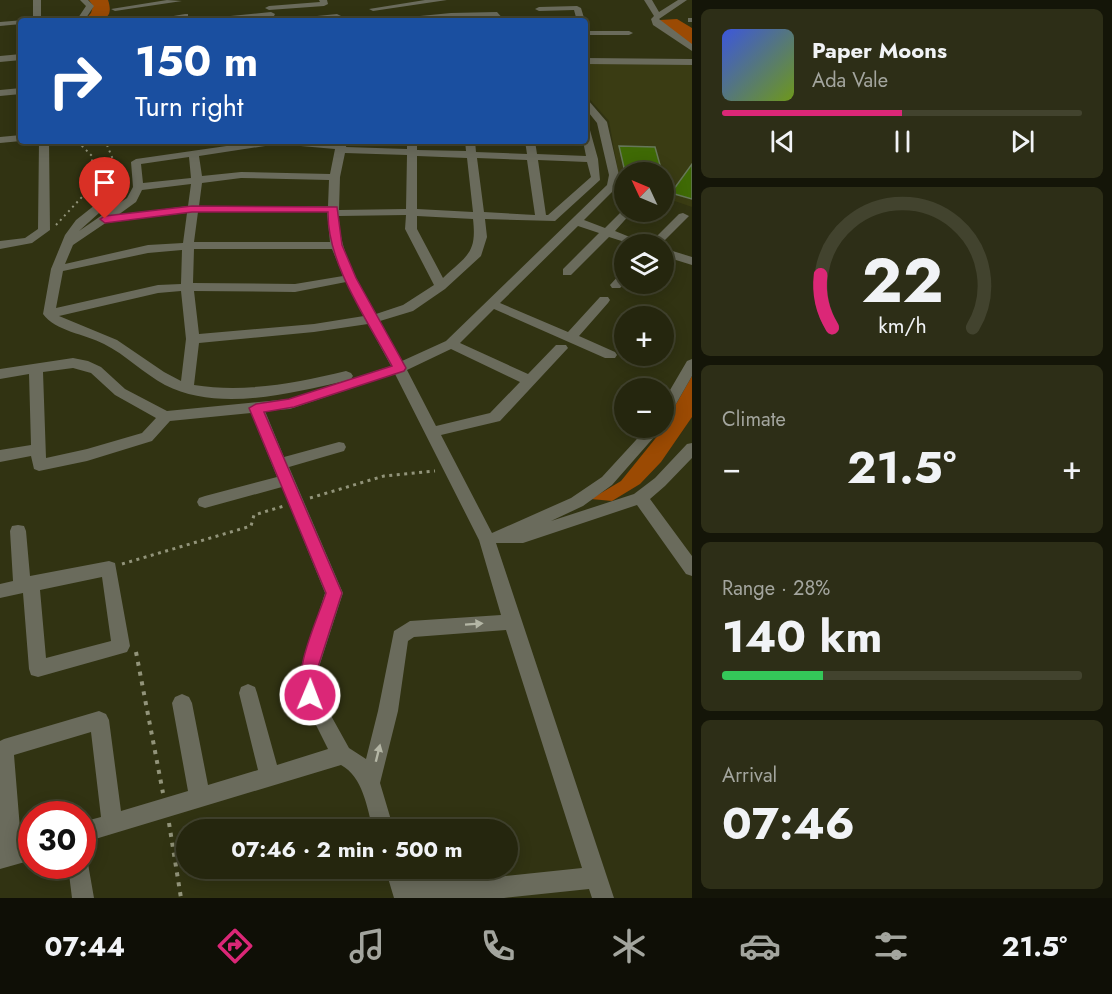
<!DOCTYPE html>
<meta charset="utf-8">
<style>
body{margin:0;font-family:Jost,sans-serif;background:#2d2e17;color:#f1f3f6;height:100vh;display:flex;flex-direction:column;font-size:22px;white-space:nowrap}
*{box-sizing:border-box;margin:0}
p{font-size:20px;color:#a3a59e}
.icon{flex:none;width:33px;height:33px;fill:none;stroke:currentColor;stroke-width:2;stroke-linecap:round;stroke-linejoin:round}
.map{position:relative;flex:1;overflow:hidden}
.sheet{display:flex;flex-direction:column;gap:9px;padding:9px;background:#141508;width:420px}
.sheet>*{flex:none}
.top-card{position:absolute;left:18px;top:18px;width:570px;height:126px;border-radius:6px;box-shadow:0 3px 15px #0003,0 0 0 2px #42432e;background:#1a4fa0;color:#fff;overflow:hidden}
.needle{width:39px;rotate:314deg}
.fabs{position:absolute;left:614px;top:162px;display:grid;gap:12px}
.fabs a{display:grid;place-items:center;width:60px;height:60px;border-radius:50%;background:#25260e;box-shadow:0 3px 15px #0003,0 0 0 2px #42432e;font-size:30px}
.speed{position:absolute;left:18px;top:801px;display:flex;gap:12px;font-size:30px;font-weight:700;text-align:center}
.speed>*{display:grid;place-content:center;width:78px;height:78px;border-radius:50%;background:#25260e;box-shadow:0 3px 15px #0003,0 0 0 2px #42432e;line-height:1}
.speed .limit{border:9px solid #d22;background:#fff;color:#111}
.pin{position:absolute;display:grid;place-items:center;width:51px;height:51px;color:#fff;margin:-62px -26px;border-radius:50% 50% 50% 0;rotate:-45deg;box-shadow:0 0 6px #0007}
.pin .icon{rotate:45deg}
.me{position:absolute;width:66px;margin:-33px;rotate:1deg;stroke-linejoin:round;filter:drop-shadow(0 0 4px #0008)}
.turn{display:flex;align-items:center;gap:21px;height:126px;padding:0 18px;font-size:27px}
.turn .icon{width:78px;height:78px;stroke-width:2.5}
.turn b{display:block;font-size:42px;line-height:51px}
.big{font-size:45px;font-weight:700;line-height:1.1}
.sheet .tile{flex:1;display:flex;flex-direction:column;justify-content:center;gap:9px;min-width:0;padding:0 21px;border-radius:9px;background:#2d2e17}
.sheet .dial{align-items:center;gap:0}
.dial svg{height:156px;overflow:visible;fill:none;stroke:#42432e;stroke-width:7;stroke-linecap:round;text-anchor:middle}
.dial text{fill:#f1f3f6;stroke:none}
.song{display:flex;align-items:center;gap:18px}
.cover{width:72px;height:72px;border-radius:9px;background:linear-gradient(135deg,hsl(230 70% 55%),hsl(80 70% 35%))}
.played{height:6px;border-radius:3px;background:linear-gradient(90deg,#db2777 50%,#42432e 50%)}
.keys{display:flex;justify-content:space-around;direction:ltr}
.heat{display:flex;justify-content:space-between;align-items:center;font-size:33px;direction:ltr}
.charge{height:9px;border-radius:4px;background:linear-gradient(90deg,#34c759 28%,#42432e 0)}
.trip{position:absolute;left:176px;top:819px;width:342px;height:60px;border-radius:30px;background:#25260e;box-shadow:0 3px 15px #0003,0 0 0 2px #42432e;font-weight:700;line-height:60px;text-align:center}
.menu{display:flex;height:96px;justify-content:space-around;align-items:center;background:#0f0f06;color:#a3a59e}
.menu .icon{width:42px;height:42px}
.menu .selected{color:#db2777}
.menu b{font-size:27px;color:#f1f3f6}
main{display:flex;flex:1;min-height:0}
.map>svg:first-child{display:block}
.built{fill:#3a3c13}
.forest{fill:#9b4a03}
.building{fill:#3f6a05;stroke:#667759;stroke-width:1.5}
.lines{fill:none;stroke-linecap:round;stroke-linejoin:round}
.path-far3{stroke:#92947a;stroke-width:1.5;stroke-dasharray:1.5 3;stroke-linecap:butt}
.path-far2{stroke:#92947a;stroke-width:2;stroke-dasharray:2 4;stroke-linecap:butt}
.path-far1{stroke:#92947a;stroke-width:3;stroke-dasharray:3 4.5;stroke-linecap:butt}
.path{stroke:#92947a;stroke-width:4;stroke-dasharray:4 6;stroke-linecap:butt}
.minor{fill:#6a6b5c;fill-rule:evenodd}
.oneway{fill:#b4b6a5}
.route{fill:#db2777;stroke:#8e194d;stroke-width:1.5}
</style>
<main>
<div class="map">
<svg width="692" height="898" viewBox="0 0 692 898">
<rect width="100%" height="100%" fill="#313312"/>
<!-- built -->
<path class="built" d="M585,62L692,65V207L663,197V172H624V184L620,182L609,121L585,94Z"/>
<!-- forest -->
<path class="forest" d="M89,0H108C115,21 100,21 84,21L91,13L93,6Z
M677,19L692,28V45L663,24L660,20Z
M692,376V417L661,462L640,484L612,501L591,499L621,481L659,434Z"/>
<!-- building -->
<path class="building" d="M619,146L655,147L662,172H625Z
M692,164V199L671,193Z"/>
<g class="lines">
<!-- path-far3 -->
<path class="path-far3" d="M78,141L83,146
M105,141L107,146"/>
<!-- path-far2 -->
<path class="path-far2" d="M107,145L119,174L126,176
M56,225L93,185L92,156L81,145"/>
<!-- path-far1 -->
<path class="path-far1" d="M310,498L384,476L435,471
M122,564L251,526L254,515L284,506"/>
<!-- path -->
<path class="path" d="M136,652L163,793
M169,823L181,898"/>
<!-- minor -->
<path class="minor" d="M33,0H41V21H33Z
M80,0H88L94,6L84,21H76L86,6Z
M167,0L182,1L115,11L111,9Z
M319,0H327L328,4L324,6L269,10L265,8L269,6L320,2Z
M425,0H447L373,11L369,9Z
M644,0H652L659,12L678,0H687L659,19L692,44V51L653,25L651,19L654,16Z
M577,6L581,8L585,21H577L574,10L539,11L535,9L539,7Z
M271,12L275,14L274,16L225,21H196L200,19Z
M497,12L505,21H497L494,17L385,21L389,19L451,13Z
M185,14H188V18L145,21Z
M337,14L341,16L340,18L283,21L287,19Z
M688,18H692V22H688Z
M24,20L21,21V24L0,26V22Z
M585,31H629L633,33L629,35H585Z
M21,54V60L0,62V56Z
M585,58L692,59V65L585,64Z
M21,88V94L0,96V90Z
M585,99L588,100L607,122L619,175L616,188L584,220L605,228L623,210L632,212L615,231L647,244H631L609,237L571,275H563V269L599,233L578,226L500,303L568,332L600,297H608L610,300L608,303L579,336L615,352L617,355L615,358H605L494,309L460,343L528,374L556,345H566L568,348L500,421L441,435L492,533L571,498L602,477L647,428H662L612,485L583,506L551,521L634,494L655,478L687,444L692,443V458L665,486L650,499L692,556V576L686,574L637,505L523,543H496L614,898H592L589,889L504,898H394L385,868H407L411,881L467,880L582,868L506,630L414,637L408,641L398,711L380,783L394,830H373C367,807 363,777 341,765L82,843V822L101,817L91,732L14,755L21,841L32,838V860L0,869V741L4,739L99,711L106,714L109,720L121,811L188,791L172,703L175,697L182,694L189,697L192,703L208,785L258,770L239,693L241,687L248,684L255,687L257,693L277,765L328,749L301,695L300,670L325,593L282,487L205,508L199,506L197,502L199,498L205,496L277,477L251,413L170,421L152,441L87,461L39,471L34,469L31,456L0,462V450L31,445L29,374L0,379V369L73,358L88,361L101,367L125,389L167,411L289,399L345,381C288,394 218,412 165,385C143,373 126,355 104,344C85,334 55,331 43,314L51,269L65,235L76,220L110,193L114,192L119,195L79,231L127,198L133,187L131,162L136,159L261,141H347L346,147L407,149V141H417V150L466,151L465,141H475L476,152L527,154L525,141H535L537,154L586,156L583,141L585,122L588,123L598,159L600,180L555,221L485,219L487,237L481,256L445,289L413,311L380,321L402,361L446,341L607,185L609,175L597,123L585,108ZM278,144L335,149L330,174L241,172L202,176L199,156ZM345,153L407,155L406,209L339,210L340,177ZM417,156L467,158L473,212L417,209ZM189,157L191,178L143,183L141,164ZM477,158L527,160L535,215L484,212ZM538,160L587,162L591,177L548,215H546ZM241,178L329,180L328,206H199L202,183ZM191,184L188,206L118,215L136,202L142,190ZM198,212H327L330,242H194ZM187,213L183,243L148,245L65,264L73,245L107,222ZM406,215L405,229L434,285L403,305L376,314C359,283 339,252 339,216ZM417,216L473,219C477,254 467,255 443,278L417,229ZM194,249H332L343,276L295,284L193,283ZM182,250L181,284L158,285L56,308L63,271L148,253ZM346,282L364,316L314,324L199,334L194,291L295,292ZM181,291L186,339L181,381L164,372L117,340L59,316L158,293ZM368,324L391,366L351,379L353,376L351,373L346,371C296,383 246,393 194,385L199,343L314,332ZM451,349L520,382L490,413L436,426L407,370ZM73,368L91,373L115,395L156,418L142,433L87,449L46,458L43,372ZM395,374L479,540L501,615L410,621L394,631L378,711L366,759L349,748L319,694L318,670L343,593L289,467L344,451L346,447L344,443L339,442L284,457L265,411L290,409Z
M21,135V141L0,143V137Z
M39,141H49L50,230L32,243L0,249V241L25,238L38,229Z
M683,213L689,216L661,244H649L679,214Z
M663,248L692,257V265L663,256Z
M624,273V284L620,288H612L610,285L620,274Z
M692,359V376L668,418L663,419V402L687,361Z
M18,525L24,526L26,531L30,576L109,561L115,563L130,646L127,652L38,677L31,675L29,669L23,593L0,598V584L13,581L10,531L12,526ZM102,577L111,641L46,658L40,590Z
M82,857L87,858L94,898H72L68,866H82Z"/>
</g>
<!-- one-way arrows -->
<defs><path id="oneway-solid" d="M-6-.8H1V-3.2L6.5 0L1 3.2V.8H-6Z" transform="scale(1.5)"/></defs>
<g class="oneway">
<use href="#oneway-solid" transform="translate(474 624) rotate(-4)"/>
<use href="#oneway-solid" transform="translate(378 753) rotate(-76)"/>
</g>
<!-- route -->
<path class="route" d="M192,206L337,207L342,245L356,278L406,368L404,371L294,407L264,412L342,593L317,670L318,695L316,701L310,703L304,701C291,673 317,621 326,593L249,408L256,404L289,399L392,366C368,321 327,264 328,212H192L105,223L100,219L105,216Z"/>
</svg>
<div class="fabs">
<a><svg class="needle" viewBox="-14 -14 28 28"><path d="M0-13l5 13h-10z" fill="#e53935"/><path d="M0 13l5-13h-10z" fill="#a3a59e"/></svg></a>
<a><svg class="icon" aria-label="layers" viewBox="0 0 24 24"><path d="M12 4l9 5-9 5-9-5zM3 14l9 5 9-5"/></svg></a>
<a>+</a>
<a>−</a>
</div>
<div class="speed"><div class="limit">30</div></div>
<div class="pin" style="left:105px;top:219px;background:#d93025"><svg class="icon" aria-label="arrive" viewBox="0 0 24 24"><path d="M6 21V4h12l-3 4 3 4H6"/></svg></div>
<svg class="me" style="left:310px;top:695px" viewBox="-20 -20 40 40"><circle r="17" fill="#db2777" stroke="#fff" stroke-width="3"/><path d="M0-11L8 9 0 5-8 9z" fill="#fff"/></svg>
<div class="trip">07:46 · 2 min · 500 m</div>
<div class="top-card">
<div class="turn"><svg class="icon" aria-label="right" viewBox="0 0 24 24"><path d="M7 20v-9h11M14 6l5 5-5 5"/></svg><div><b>150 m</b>Turn right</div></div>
</div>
</div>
<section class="sheet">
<div class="tile">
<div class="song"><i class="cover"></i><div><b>Paper Moons</b><p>Ada Vale</p></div></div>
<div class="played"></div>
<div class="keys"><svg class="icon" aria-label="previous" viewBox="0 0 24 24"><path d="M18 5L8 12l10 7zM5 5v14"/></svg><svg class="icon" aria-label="pause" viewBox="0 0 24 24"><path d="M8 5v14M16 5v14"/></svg><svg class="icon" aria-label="next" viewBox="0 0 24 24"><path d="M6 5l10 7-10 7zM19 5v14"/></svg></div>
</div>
<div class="tile dial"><svg viewBox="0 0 100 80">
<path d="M14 69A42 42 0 1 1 86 69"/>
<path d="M14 69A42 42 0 0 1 8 42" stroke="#db2777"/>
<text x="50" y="56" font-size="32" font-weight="700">22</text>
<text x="50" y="72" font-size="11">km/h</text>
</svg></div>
<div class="tile"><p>Climate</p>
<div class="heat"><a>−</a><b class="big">21.5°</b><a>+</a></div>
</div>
<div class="tile"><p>Range · 28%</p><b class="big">140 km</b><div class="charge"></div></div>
<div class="tile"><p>Arrival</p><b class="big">07:46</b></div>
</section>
</main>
<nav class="menu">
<b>07:44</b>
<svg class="icon selected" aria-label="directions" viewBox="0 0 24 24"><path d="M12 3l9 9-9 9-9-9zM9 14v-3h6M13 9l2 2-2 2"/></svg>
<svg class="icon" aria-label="music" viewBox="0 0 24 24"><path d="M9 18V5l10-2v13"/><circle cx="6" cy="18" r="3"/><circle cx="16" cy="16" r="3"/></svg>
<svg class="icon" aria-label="phone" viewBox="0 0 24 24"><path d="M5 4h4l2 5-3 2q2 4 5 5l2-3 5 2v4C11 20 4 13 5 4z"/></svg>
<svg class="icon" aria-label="climate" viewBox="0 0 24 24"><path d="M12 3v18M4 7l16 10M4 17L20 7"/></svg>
<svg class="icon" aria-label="car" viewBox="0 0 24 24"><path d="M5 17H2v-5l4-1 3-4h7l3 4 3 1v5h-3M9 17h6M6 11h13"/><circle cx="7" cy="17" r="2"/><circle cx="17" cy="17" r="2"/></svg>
<svg class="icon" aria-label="filters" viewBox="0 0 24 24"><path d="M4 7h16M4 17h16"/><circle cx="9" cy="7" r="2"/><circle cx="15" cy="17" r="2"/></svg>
<b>21.5°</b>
</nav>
